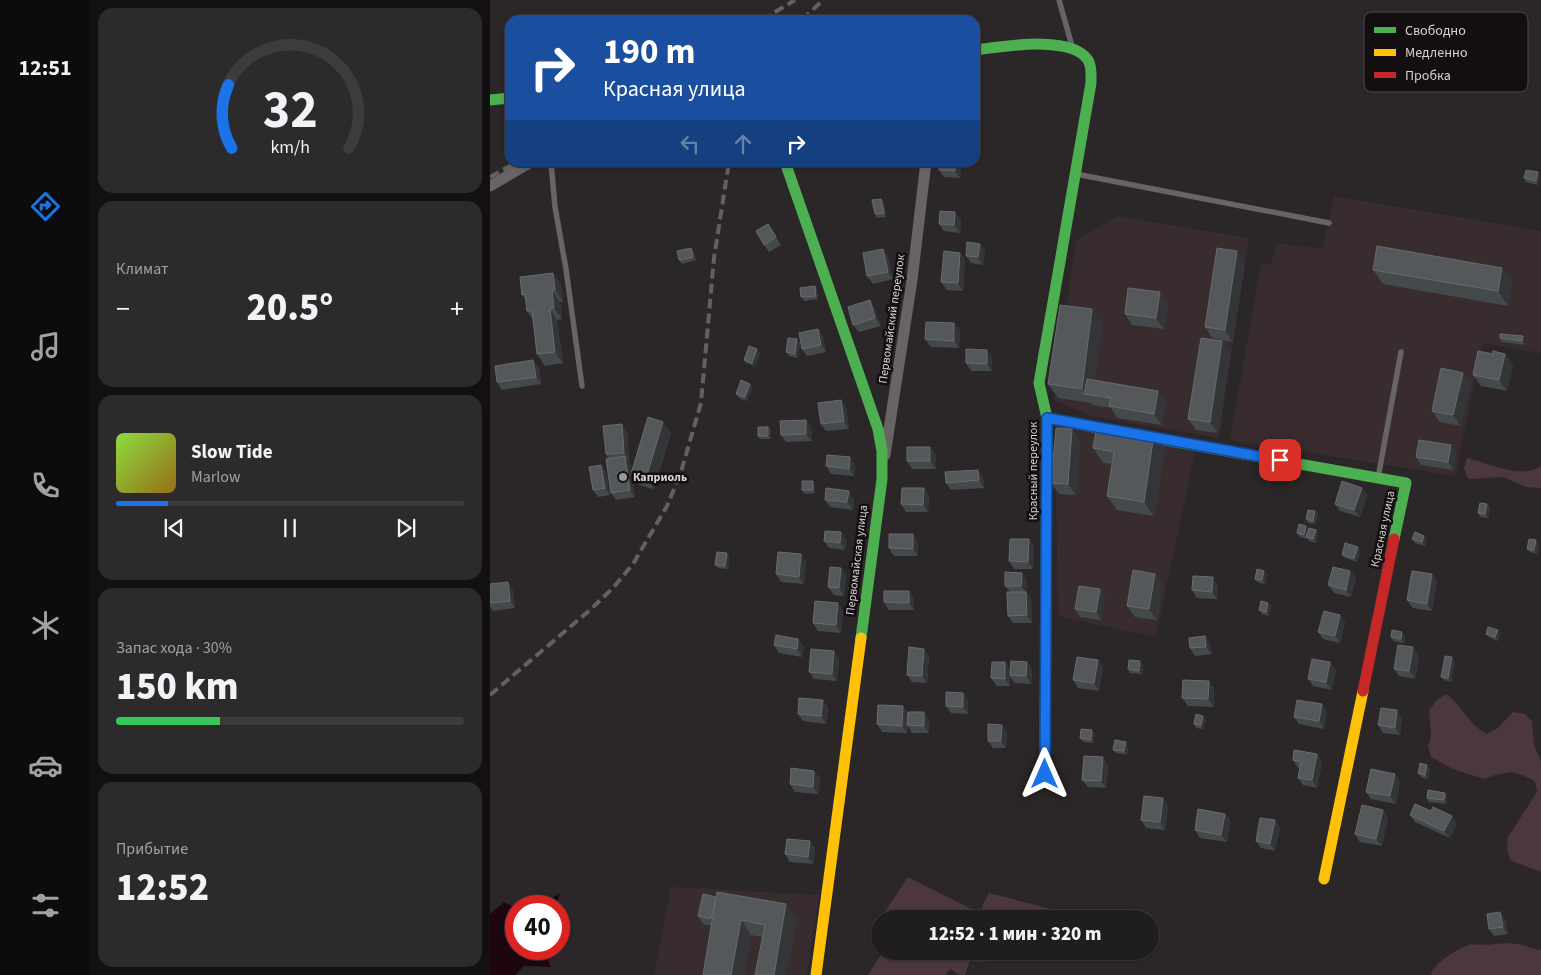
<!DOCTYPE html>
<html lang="ru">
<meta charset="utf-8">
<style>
body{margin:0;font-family:"Source Sans 3",sans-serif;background:#2d2a2b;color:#f1f3f6;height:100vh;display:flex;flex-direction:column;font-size:19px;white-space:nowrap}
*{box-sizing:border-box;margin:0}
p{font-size:16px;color:#a2a2a4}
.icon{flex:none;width:28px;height:28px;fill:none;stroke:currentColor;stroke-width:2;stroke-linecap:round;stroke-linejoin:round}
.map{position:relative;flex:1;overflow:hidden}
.details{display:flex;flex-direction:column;gap:8px;padding:8px;background:#121010;width:400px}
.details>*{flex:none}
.banner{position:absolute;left:15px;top:15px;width:475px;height:152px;border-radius:15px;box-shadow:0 1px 4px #0004,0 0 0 1px #3d3b3c;background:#1a4fa0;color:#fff;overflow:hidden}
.speed{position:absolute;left:15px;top:895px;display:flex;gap:10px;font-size:25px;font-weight:700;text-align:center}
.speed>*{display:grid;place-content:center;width:65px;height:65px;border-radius:50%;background:#201d1e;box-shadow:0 1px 4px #0004,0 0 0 1px #3d3b3c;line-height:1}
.speed .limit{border:8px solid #d22;background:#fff;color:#111}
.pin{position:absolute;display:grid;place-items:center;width:42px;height:42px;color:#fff;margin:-21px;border-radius:10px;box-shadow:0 2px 8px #0006}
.me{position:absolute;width:55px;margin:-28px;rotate:0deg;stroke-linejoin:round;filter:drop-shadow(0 0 4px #0008)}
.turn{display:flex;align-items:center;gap:18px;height:105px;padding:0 15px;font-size:22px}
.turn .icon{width:65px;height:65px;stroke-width:2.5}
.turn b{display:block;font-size:35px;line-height:42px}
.lanes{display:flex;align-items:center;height:48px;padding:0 15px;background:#0003;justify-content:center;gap:25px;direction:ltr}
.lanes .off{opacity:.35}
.big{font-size:38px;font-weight:800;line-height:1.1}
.details .card{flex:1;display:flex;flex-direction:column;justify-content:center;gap:8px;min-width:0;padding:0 18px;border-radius:15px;background:#2d2a2b}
.details .dial{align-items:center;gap:0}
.dial svg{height:130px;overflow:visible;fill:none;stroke:#3d3b3c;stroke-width:7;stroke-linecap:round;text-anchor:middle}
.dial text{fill:#f1f3f6;stroke:none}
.song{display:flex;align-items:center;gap:15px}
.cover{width:60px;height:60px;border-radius:8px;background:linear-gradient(135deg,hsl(90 70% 55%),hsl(40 70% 35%))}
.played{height:5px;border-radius:2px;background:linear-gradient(90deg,#1a73e8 15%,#3d3b3c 15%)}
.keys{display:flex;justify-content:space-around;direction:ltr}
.heat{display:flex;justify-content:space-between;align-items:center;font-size:28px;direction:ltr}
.charge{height:8px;border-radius:4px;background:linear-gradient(90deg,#34c759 30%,#3d3b3c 0)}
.trip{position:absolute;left:381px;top:910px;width:288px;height:50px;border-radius:25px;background:#201d1e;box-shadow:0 1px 4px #0004,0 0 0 1px #3d3b3c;font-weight:800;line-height:50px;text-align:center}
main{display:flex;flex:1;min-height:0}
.tabs{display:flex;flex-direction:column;width:90px;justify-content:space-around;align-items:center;background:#0d0c0c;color:#a2a2a4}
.tabs .icon{width:35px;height:35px}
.tabs .on{color:#1a73e8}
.tabs b{font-size:22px;color:#f1f3f6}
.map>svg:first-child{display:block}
.built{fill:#382c2e}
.green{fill:#4d373e}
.water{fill:#1e060f}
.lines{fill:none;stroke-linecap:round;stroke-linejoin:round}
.lane{stroke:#686364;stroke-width:5.5}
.street{stroke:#686364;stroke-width:11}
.fast{stroke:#4caf50;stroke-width:11}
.slow{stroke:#ffc107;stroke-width:11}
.jam{stroke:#c62828;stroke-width:11}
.rail{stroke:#645f60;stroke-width:4;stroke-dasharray:10 5;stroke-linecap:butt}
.wall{fill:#44494c}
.shaded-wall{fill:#333538}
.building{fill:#54585b;stroke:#696b6e}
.route-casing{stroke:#114b97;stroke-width:12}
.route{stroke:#1a73e8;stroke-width:9}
.poi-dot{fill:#9b9698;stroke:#130f10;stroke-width:2}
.labels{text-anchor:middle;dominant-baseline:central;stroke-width:5;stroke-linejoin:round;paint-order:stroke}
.street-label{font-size:12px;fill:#d8d2d4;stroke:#130f10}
.poi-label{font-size:12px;font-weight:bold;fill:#d8d2d4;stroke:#130f10;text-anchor:start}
.key{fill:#130f10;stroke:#4e4a4b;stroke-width:1}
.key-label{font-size:14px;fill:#d8d2d4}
</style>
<main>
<nav class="tabs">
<b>12:51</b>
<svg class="icon on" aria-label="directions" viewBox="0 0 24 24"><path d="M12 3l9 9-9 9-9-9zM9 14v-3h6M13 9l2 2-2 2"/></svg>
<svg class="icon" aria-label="music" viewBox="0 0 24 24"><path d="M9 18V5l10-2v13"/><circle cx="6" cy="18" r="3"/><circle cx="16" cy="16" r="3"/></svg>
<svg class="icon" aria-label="phone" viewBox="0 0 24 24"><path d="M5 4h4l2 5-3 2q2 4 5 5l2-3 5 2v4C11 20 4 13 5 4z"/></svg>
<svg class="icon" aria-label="climate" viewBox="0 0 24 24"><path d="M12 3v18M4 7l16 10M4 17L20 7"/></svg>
<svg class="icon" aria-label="car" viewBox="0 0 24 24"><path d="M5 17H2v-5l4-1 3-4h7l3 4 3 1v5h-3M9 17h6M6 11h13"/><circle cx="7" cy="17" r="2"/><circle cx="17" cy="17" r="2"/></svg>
<svg class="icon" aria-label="filters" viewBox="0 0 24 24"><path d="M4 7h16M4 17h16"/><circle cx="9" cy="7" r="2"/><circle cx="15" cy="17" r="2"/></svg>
</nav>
<section class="details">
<div class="card dial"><svg viewBox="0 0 100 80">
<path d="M14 69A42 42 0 1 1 86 69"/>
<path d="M14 69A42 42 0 0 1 12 30" stroke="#1a73e8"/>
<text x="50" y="56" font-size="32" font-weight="700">32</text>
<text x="50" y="72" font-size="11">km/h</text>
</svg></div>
<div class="card"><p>Климат</p>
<div class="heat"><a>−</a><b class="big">20.5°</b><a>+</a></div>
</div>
<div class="card">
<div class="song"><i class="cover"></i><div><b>Slow Tide</b><p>Marlow</p></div></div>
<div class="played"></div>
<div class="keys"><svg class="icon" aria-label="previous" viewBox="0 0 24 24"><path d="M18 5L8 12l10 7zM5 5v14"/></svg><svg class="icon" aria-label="pause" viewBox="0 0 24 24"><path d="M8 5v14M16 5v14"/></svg><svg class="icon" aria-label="next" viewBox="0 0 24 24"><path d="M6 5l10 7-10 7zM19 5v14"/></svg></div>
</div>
<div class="card"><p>Запас хода · 30%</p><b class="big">150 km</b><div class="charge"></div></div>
<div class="card"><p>Прибытие</p><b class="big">12:52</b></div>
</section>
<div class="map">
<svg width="1051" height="975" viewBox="0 0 1051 975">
<rect width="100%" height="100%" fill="#2b2728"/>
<!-- built -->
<path class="built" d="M844,196L1051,231V353L992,343L965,476L740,440L771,263L781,265L786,243L833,249Z
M628,216L759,238L729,438L601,416L564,400L586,240Z
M565,425L705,451L666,637L568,616Z
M181,887L329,895L317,975H164Z"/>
<!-- green -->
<path class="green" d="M977,458C998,463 1031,480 1051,466V488L1036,487L1013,477L978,479L974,468Z
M956,694C972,705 980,726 997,734L1008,728L1023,712L1035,714L1042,721L1044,745L1051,761V872L1020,860L1017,848L1018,837L1047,792L1045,781L1032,775L1021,772L1005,775L994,779L963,769L941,757L938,746L941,736L939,710L946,701Z
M418,877L489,913L499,893L561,909L556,919H390Z
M390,919V943L381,935Z
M981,944C997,947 1013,941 1028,944C1038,946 1040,949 1051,950V975H941C943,963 969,948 981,944Z
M393,951H501L495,962L480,961L475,975H470L460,969L456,975H378Z"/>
<!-- water -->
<path class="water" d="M70,893L66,906H50Z
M14,902L26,908V949H54L61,967L34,966L25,975H0V914Z"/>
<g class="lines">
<!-- lane -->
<path class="lane" d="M569,0L582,46
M61,162L65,207L76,269L92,386
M586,174L839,223
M888,478L911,352"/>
<!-- street -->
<path class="street" d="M0,186L41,162
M395,455L422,280L436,162"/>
<!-- fast -->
<path class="fast" d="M485,50C511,47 581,34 598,60C602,66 601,76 601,83L549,383L557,418L556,573
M0,100L20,98
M295,162L388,429L392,451V479L371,638
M557,418L625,431
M647,435L916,483L904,539"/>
<!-- slow -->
<path class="slow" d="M555,774L556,573
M834,879L873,691
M326,975L371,638"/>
<!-- jam -->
<path class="jam" d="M873,691L904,539"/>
<!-- rail -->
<path class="rail" d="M272,20L305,0
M312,20L333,0
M0,177L27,162
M0,695L100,610L123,588L143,564L177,506L191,472L211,403L224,258L239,162"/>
</g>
<!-- wall -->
<path class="wall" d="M449,162H469L471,166L470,178L454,177L449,170Z
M1050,176L1048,185L1036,182L1034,178Z
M391,199L394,202L396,217L387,218L385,214Z
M471,220L470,233L454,231L449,224Z
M278,224L291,245L279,252L274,245Z
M201,248L204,252L206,260L192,264L189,260Z
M495,251L493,265L481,263L476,256Z
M470,253L475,260L473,291L457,290L451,282Z
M398,257L403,279L383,284L377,276Z
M755,262L742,342L722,338L715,327Z
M1012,268L1022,282L1018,306L893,284L883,270Z
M71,284L73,302H70L72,319L67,320L73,363L55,366L47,354L43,319L37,311L36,300L32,295Z
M325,286L327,290L328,299L314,301L311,297Z
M678,303L674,329L642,325L635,314Z
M385,308L391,326L369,332L363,325Z
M464,323L470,331L469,348L441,347L435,339Z
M612,324L605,380L668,391L675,402L672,425L627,418L621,408L602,405L601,403L568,398L558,384Z
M328,329L333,337L336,352L317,356L312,349Z
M1033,336L1035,340V345L1012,342L1010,338Z
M310,343L308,358L299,356L296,352Z
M267,349L270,353L265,366L256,363L254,360Z
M740,352L728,433L706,430L698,419Z
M1003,354H1015L1023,365L1017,391L991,386L983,375Z
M502,357V371H481L476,363Z
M49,368L51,384L12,390L7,382Z
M973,373L981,384L971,426L950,422L942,411Z
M263,387L257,401L249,398L246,394Z
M351,400L356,408L359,429L336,431L331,424Z
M316,420L321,427L322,441L296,442L291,435Z
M278,427L281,430V439H270L268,436Z
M137,431L139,460H138L140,463L142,472L181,433L164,489L149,485L142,476L145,497L126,500L121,493L118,458L116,454Z
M664,434L675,448L664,516L627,510L617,496L622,464L613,463L603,448Z
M590,440L586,495L569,494L561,483Z
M966,452L963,470L931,465L926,457Z
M446,454V469H422L417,461Z
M111,465L116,472L120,495L108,497L103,490Z
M365,465L364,476L341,474L336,466Z
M488,470L493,478L494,488L461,490L456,483Z
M325,485V493L315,494L312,490Z
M434,488L439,496L438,512H416L411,504Z
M872,488L877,495L870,517L850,511L845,504Z
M364,499L363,510L340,507L335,500Z
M997,504L1000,508L998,518L991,517L988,513Z
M825,511L828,515L825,524L818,523L816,519Z
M818,529L826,530L828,533L826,543L819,541L817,538V539L810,537L807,533Z
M356,539L355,550L339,548L334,541Z
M539,539L544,547L543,569H524L519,561Z
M922,539H937L935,546L925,543Z
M428,541V556H404L399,548Z
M1049,544L1047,554L1040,552L1037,549Z
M870,550L867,562L855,558L852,555Z
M311,554L316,562L314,584L291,582L286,574Z
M239,556L238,569L228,568L225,565Z
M351,568L356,576L354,596L344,595L338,587Z
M774,571L777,575L775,584L767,582L765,579Z
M860,571L866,578L861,597L844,593L838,585Z
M665,574L673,585L667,620L645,617L637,606Z
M537,580V592L541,599L542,623H523L518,616L520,592L515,586Z
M947,581L942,611L923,608L917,600Z
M0,584L23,590L25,608L3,611L0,607Z
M728,585L727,599L707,598L702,590Z
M419,591L424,599V610H399L394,602Z
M615,597L611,620L590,617L585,609Z
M778,603L781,606L779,616L772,614L769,610Z
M353,610L351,633L328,631L323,623Z
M850,615L855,622L850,643L833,639L828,632Z
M996,634H1010L1008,641L999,637Z
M715,636L720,644L722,654L705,656L700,648Z
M915,636L914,643L904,641L901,637Z
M284,645L314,646L312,657L289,653Z
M434,649L439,656L437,683L422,682L417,675Z
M929,655L925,679L909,676L904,669Z
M349,659L347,681L324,679L319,672Z
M608,660L613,668L609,691L588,688L583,680Z
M650,661L653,665L652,674L640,673L638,669Z
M965,661L961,682L954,680L951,677Z
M537,662L542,670L541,684L525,683L520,677V686H507L501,678L520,669Z
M846,670L842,690L823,686L818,679Z
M719,681L724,689V707L698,706L692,698Z
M478,700V714L461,713L456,706Z
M832,704L837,712L834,729L809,724L804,717Z
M338,707L336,724L313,721L308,714Z
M907,710L912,718L910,735L893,733L888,725Z
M417,712H434L439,720V733H422L418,726L417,733L392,732L387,724Z
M716,720L713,729L706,728L704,724Z
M517,732L516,748H503L498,741Z
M605,734L603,743L593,742L590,738Z
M638,746L637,755L626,753L623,750Z
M827,754L832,762L827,788L813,785L808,778L810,768H808L803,760Z
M618,765L616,788L598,787L592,780Z
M937,765L940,769L938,779L931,777L928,773Z
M330,778L328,794L305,792L300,784Z
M910,782L906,804L881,799L876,792Z
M955,793L957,796L956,804L939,802L937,798Z
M673,798L678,805L675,830L656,828L651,820Z
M893,810L898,817L892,846L870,842L865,834Z
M735,814L740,821L737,842L710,838L705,830Z
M920,815L967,823L960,838L925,822Z
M785,820L790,828L785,851L771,848L766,841Z
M320,841L325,848L323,864L300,862L295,854Z
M208,916L307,919L296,975H265L272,937L261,935L254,975H213L221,926L213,924Z
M1015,919L1018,934L1004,936L999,929Z"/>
<!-- shaded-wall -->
<path class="shaded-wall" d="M465,162H469L471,166L470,178L465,171Z
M1048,172L1050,176L1048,185L1046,181Z
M391,199L394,202L396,217L394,213Z
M465,212L471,220L470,233L464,225Z
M490,244L495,251L493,265L488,257Z
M201,248L204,252L206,260L203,257Z
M393,249L398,257L403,279L398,272Z
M747,251L755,262L742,342L735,330Z
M470,253L475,260L473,291L468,283Z
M1012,268L1022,282L1018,306L1008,291Z
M63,273L71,284L73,302L65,290Z
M325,286L327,290L328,299L326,296Z
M62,291L70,302L72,319L64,308Z
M670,292L678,303L674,329L666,318Z
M380,300L385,308L391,326L385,318Z
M60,309L67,320L73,363L65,352Z
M602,309L612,324L603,396L596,394L592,389Z
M464,323L470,331L469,348L464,341Z
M328,329L333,337L336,352L331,345Z
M1033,336L1035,340V345L1032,341Z
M307,339L310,343L308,358L305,354Z
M732,341L740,352L728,433L720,422Z
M267,349L270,353L265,366L262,363Z
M497,350L502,357V371L497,364Z
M1015,354L1023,365L1017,391L1009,380Z
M43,360L49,368L51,384L46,377Z
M973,373L981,384L971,426L963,415Z
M260,384L263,387L257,401L255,397Z
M668,391L675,402L672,425L664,414Z
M351,400L356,408L359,429L354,421Z
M316,420L321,427L322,441L316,434Z
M173,422L181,433L164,489L156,478Z
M132,424L137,431L139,460L134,453Z
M278,427L281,430V439L278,436Z
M582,429L590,440L586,495L578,484Z
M664,434L675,448L664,516L654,502Z
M961,445L966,452L963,470L958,462Z
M440,447L446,454V469L440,461Z
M135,456L140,463L142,474H141L142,476L145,497L140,490Z
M360,457L365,465L364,476L359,469Z
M111,465L116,472L120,495L115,488Z
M488,470L493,478L494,488L489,480Z
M323,481L325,485V493L323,490Z
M434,488L439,496L438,512L433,505Z
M872,488L877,495L870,517L864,510Z
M359,491L364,499L363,510L357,502Z
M997,504L1000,508L998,518L995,514Z
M825,511L828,515L825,524L823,521Z
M816,526L819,529L817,539L814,535Z
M826,530L828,533L826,543L823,539Z
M351,532L356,539L355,550L350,543Z
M423,534L428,541V556L423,549Z
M934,536L937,539L935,546L932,542Z
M539,539L544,547L543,569L538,562Z
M1046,540L1049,544L1047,554L1044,550Z
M868,547L870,550L867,562L864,558Z
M237,553L239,556L238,569L235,566Z
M311,554L316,562L314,584L309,577Z
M351,568L356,576L354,596L349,588Z
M774,571L777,575L775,584L772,580Z
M860,571L866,578L861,597L856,590Z
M532,573L537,580V592L541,599L542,623L537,615L536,593L531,586Z
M665,574L673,585L667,620L659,609Z
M942,574L947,581L942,611L937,604Z
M723,577L728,585L727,599L722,592Z
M18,582L23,590L25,608L20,601Z
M610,589L615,597L611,620L606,612Z
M419,591L424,599V610L419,603Z
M348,603L353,610L351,633L346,625Z
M778,603L781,606L779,616L776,612Z
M850,615L855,622L850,643L845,636Z
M1008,630L1010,634L1008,641L1005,637Z
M912,632L915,636L914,643L911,639Z
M715,636L720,644L722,654L716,647Z
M308,639L314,646L312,657L307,649Z
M923,647L929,655L925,679L919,671Z
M434,649L439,656L437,683L432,676Z
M344,651L349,659L347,681L342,674Z
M962,657L965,661L961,682L958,678Z
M608,660L613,668L609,691L604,683Z
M650,661L653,665L652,674L649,671Z
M515,662L521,670L520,675V686L515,679Z
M537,662L542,670L541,684L536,676Z
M840,662L846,670L842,690L836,682Z
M719,681L724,689V707L718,699Z
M473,693L478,700V714L473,707Z
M333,700L338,707L336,724L331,716Z
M832,704L837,712L834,729L829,721Z
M413,706L419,714L417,725L418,726L417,733L412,726Z
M907,710L912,718L910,735L905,728Z
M434,712L439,720V733L434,726Z
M713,716L716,720L713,729L711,725Z
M512,725L517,732L516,748L511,741Z
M602,730L605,734L603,743L601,740Z
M636,742L638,746L637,755L634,751Z
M827,754L832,762L827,788L822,780Z
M613,757L618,765L616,788L611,781Z
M937,765L940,769L938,779L935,775Z
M324,771L330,778L328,794L323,787Z
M905,774L910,782L906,804L900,796Z
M955,793L957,796L956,804L954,800Z
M673,798L678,805L675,830L670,822Z
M893,810L898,817L892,846L886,839Z
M735,814L740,821L737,842L731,835Z
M962,816L967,823L960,838L954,831Z
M785,820L790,828L785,851L780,844Z
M320,841L325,848L323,864L318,857Z
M226,897V927L221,919Z
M296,904L307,919L296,975H284Z
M1010,912L1015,919L1018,934L1013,927Z
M251,920L261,935L254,975H241Z"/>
<!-- building -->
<path class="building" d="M449,162H465V171L449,170Z
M1036,170L1048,172L1046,181L1034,178Z
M391,199L394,213L385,214L382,200Z
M450,211L465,212L464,225L449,224Z
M278,224L286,237L274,245L266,231Z
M477,242L490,244L488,257L476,256Z
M887,246L1012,268L1008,291L883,270Z
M201,248L203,257L189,260L187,251Z
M727,248L747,251L735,330L715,327Z
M393,249L398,272L377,276L373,253Z
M454,251L470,253L468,283L451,282Z
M63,273L65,290L62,291L64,308L60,309L65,352L47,354L42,311H37L35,294L32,295L30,277Z
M325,286L326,296L311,297L310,288Z
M638,288L670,292L666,318L635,314Z
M380,300L385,318L363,325L358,307Z
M570,305L602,309L592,389L558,384Z
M436,322L464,323V341L435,339Z
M328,329L331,345L312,349L309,333Z
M1010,334L1033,336L1032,341L1010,338Z
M298,338L307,339L305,354L296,352Z
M711,338L732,341L720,422L698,419Z
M259,346L267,349L262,363L254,360Z
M476,349L497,350V364L476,363Z
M988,351L1003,354V351L1015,354L1009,380L983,375Z
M43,360L46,377L7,382L5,366Z
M951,368L973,373L963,415L942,411Z
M597,379L668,391L664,414L619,406L621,398L594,394Z
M251,380L260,384L255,397L246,394Z
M351,400L354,421L331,424L328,403Z
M158,417L173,422L156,478L141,474Z
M316,420V434L291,435L290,421Z
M132,424L134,453L116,454L113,426Z
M607,425L664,434L654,502L617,496L624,452L603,448Z
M268,427H278V436H268Z
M566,428L582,429L578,484L561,483Z
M929,440L961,445L958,462L926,457Z
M417,447H440V461H417Z
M337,455L360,457L359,469L336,466Z
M135,456L140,490L121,493L116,459Z
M111,465L115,488L103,490L99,467Z
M488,470L489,480L456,483L455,472Z
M312,481H323V490H312Z
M852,481L872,488L864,510L845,504Z
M336,488L359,491L357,502L335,500Z
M412,488H434L433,505L411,504Z
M990,503L997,504L995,514L988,513Z
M818,510L825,511L823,521L816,519Z
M809,524L816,526L814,535L807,533Z
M819,528L826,530L823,539L816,537Z
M335,531L351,532L350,543L334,541Z
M925,532L934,536L932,542L922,539Z
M399,534H423V549L399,548Z
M520,539H539L538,562L519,561Z
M1039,539L1046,540L1044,550L1037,549Z
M855,543L868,547L864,558L852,555Z
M227,552L237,553L235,566L225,565Z
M288,552L311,554L309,577L286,574Z
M340,567L351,568L349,588L338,587Z
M843,567L860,571L856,590L838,585Z
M767,569L774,571L772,580L765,579Z
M643,570L665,574L659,609L637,606Z
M922,571L942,574L937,604L917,600Z
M515,572L532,573L531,586H515Z
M703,576L723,577L722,592L702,590Z
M18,582L20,601L0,603V584Z
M589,586L610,589L606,612L585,609Z
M394,591H419V603L394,602Z
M517,592H536L537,615L518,616Z
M325,601L348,603L346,625L323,623Z
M771,601L778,603L776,612L769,610Z
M834,611L850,615L845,636L828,632Z
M998,627L1008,630L1005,637L996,634Z
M902,630L912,632L911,639L901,637Z
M286,635L308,639L307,649L284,645Z
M715,636L716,647L700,648L699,638Z
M908,645L923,647L919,671L904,669Z
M419,647L434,649L432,676L417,675Z
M321,649L344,651L342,674L319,672Z
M955,656L962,657L958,678L951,677Z
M587,657L608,660L604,683L583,680Z
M822,659L840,662L836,682L818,679Z
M639,660L650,661L649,671L638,669Z
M521,661L537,662L536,676L520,675Z
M502,662H515V679L501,678Z
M693,680L719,681L718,699L692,698Z
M456,692L473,693V707L456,706Z
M309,698L333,700L331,716L308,714Z
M807,700L832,704L829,721L804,717Z
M388,705L413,706L412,726L387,724Z
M891,708L907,710L905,728L888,725Z
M418,712H434V726L417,725Z
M706,714L713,716L711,725L704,724Z
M498,724L512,725L511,741H498Z
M591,729L602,730L601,740L590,738Z
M625,740L636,742L634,751L623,750Z
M804,750L827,754L822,780L808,778L811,762L803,760Z
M594,756L613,757L611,781L592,780Z
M930,763L937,765L935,775L928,773Z
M301,768L324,771L323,787L300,784Z
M881,769L905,774L900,796L876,792Z
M938,790L955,793L954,800L937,798Z
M654,796L673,798L670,822L651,820Z
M925,804L941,811L943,807L962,816L954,831L920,815Z
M872,805L893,810L886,839L865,834Z
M708,809L735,814L731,835L705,830Z
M770,818L785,820L780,844L766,841Z
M297,839L320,841L318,857L295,854Z
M227,892L296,904L284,975H265L275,925L251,920L241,975H213Z
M213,894L226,897L221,919L208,916Z
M1010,912L1013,927L999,929L997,914Z
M488,915L495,919H487Z"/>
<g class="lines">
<defs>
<path id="route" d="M555,774L557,418L790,460"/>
</defs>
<!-- route casing -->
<use href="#route" class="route-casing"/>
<!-- route -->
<use href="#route" class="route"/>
</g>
<!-- markers -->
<circle class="poi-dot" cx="133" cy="477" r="5"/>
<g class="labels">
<!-- street labels -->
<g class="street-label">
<text transform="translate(402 319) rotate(-82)">Первомайский переулок</text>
<text transform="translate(543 471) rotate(-90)">Красный переулок</text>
<text transform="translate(893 529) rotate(-78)">Красная улица</text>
<text transform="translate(367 560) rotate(-83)">Первомайская улица</text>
</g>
<!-- poi labels -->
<g class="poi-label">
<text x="143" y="477">Каприоль</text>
</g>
</g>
<!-- legend -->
<rect x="874" y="12" width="164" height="80" rx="8" class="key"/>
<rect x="884" y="27" width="22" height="6" fill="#4caf50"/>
<rect x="884" y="49" width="22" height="7" fill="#ffc107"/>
<rect x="884" y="72" width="22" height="6" fill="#c62828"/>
<g class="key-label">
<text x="915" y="35">Свободно</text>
<text x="915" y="57">Медленно</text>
<text x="915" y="80">Пробка</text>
</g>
</svg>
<div class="speed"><div class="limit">40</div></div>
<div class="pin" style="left:790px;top:460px;background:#d93025"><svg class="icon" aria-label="arrive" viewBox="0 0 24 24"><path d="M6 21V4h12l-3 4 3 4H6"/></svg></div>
<svg class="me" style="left:555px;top:774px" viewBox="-20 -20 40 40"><path d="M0-17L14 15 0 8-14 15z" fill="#1a73e8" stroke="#fff" stroke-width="4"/></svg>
<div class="trip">12:52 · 1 мин · 320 m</div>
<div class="banner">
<div class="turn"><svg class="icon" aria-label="right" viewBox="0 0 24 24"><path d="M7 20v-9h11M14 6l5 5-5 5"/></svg><div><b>190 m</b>Красная улица</div></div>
<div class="lanes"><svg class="icon off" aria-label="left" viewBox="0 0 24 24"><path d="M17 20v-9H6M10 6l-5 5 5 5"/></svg><svg class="icon off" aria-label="ahead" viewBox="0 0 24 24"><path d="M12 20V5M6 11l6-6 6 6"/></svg><svg class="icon" aria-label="right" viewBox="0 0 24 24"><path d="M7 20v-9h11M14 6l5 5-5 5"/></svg></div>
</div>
</div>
</main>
